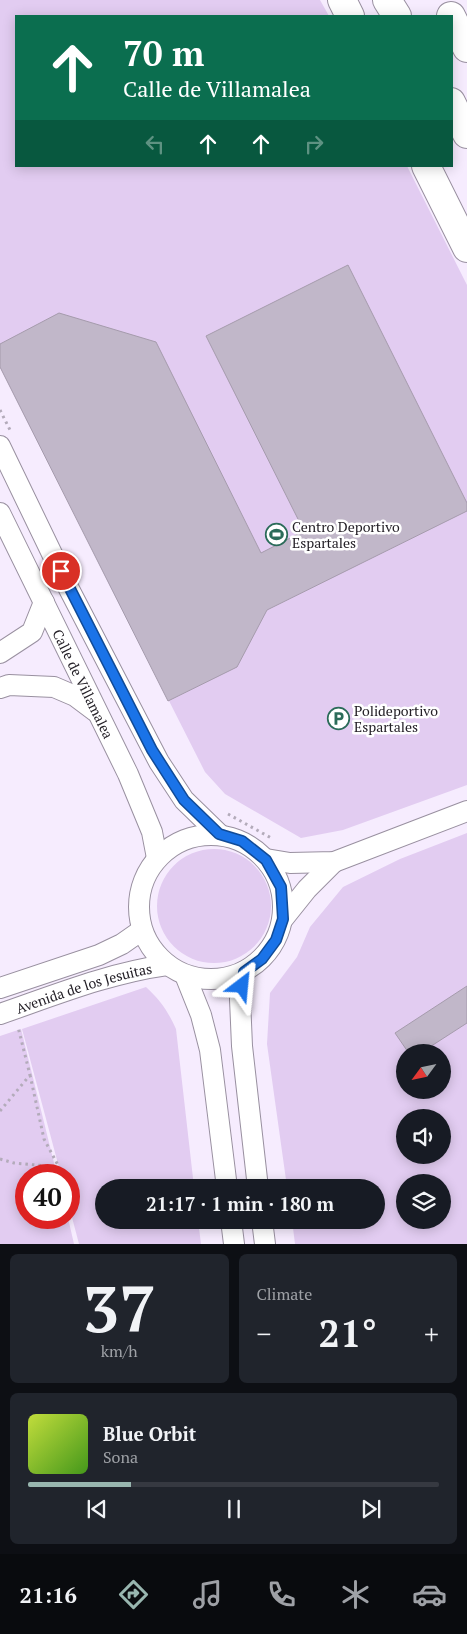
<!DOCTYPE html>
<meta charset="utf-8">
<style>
body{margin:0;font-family:"PT Serif",serif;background:#20242c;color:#f1f3f6;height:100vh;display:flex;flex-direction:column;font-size:19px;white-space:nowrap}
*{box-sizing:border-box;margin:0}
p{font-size:16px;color:#9ea1a6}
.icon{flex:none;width:28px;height:28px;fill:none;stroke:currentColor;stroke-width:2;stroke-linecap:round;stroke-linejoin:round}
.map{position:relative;height:1244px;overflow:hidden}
.panel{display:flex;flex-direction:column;gap:10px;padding:10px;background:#0d0f14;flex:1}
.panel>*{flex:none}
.hud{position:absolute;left:15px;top:15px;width:438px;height:152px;border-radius:0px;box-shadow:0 2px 12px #0003;background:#0b6e4f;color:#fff;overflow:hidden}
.needle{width:32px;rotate:237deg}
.buttons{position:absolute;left:396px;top:1044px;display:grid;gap:10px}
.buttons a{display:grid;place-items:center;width:55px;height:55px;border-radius:50%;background:#171b24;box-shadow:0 2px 12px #0003;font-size:25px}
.speed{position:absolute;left:15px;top:1164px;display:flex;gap:10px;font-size:25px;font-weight:700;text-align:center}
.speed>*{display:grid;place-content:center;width:65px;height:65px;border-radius:50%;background:#171b24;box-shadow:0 2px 12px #0003;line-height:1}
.speed .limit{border:8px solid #d22;background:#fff;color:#111}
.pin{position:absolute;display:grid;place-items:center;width:42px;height:42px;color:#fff;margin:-21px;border:2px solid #fff;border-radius:50%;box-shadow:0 1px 5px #0007}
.me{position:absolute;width:55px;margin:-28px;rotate:29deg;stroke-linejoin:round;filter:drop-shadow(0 0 4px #0008)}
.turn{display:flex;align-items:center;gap:18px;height:105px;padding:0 25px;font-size:22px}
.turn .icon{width:65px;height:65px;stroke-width:2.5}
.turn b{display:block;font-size:35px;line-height:42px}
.lanes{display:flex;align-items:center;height:48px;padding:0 25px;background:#0003;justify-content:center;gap:25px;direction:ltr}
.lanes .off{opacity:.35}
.big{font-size:38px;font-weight:700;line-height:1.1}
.panel .card{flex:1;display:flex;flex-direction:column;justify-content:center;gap:8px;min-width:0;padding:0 18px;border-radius:8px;background:#20242c}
.panel .dial{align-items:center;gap:0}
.dial b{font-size:65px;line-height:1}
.song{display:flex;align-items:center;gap:15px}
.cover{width:60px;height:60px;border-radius:8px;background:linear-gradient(135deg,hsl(70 70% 55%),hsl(100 70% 35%))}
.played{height:5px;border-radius:2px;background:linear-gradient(90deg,#98b6af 25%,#363941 25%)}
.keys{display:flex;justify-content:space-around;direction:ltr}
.heat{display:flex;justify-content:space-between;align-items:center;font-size:28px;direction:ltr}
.panel .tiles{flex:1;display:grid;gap:10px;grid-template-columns:1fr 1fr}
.card:last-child{grid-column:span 2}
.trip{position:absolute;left:95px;top:1179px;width:290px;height:50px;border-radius:25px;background:#171b24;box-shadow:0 2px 12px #0003;font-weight:700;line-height:50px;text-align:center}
.menu{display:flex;height:80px;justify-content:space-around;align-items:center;background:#090b0e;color:#9ea1a6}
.menu .icon{width:35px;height:35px}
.menu .selected{color:#98b6af}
.menu b{font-size:22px;color:#f1f3f6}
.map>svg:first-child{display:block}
.green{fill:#e2ccf1;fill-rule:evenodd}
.building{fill:#c1b7c9;stroke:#a59bac}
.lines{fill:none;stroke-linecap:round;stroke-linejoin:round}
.minor-casing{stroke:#9990a0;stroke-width:22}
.highway-casing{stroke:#9990a0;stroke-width:30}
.path{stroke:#b3abba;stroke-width:3;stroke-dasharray:2.5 4;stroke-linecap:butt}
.minor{stroke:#fff;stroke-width:20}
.highway{stroke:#fff;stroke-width:28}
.route-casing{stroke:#114b97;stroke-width:12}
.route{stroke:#1a73e8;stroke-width:9}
.labels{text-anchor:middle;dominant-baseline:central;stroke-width:5;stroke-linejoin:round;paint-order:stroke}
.poi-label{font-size:14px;fill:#242027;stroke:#fff;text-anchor:start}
.street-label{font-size:14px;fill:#242027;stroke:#fff}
</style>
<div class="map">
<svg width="467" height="1244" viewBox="0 0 467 1244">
<rect width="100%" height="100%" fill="#f6ecfe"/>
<!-- green -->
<path class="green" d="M0,0H320L329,16H16V166H407L467,285V785L343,830L301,838L225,794L205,772L0,367Z
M467,833V1244H295L292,1220H376V1188L287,1187L267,1044L270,993L297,957L310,927L343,887L400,859ZM405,1052H442V1090H405ZM405,1118H442V1155H405ZM405,1182H442V1220H405Z
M157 906a57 57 0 1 1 114 0a57 57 0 1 1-114 0Z
M146,987C160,1000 168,1011 176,1029L194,1187L104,1188V1220H198L201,1244H79L69,1206V1175H61L22,1029Z
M21,1029L57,1175H26V1218H68L74,1244H0V1036Z"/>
<!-- building -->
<path class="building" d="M348,265L467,503V511L267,610L237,667L168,701L0,367V344L59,313L156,342L261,553L304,531L206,336Z
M467,986V1023L422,1052H408L395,1033Z"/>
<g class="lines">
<defs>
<g id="minor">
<path d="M0,446L69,589L159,762L184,800L219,834"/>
<path id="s1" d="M0,513L128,774L152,832L157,858"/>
<path d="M0,653L32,632L44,602"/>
<path d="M0,688L9,685L54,687L75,696L95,711"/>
<circle cx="211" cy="907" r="72"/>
<path d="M266,859L290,863L334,862L467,811"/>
<path d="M283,919L307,889L334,862"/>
<path d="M243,972L240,999L242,1046L258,1188"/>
<path d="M185,975L201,1015L210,1050L227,1188"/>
<path d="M0,988L99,955L122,944L142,930"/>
<path id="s2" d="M0,1014C55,995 109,973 167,965"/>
<path d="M231,1220L234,1244"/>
<path d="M262,1220L265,1244"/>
</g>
<path id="highway" d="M342,0L350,16
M387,0L397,16
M451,16L467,48
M451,102L467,134
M426,166L467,248"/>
</defs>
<!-- minor casing -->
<use href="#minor" class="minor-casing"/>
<!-- highway casing -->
<use href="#highway" class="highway-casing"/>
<!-- path -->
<path class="path" d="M0,410L10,430
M228,814L273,839
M30,1075L44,1139L59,1167
M0,1111L30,1075L18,1027
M0,1159L14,1163L58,1167"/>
<!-- minor -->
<use href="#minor" class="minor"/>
<!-- highway -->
<use href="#highway" class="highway"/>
</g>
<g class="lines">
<defs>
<path id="route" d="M61,571L152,750L184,800L219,834L242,841L266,860L281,887L283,919L276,940L262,959L244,972L242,986"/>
</defs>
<!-- route casing -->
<use href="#route" class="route-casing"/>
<!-- route -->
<use href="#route" class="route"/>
</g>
<!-- icons -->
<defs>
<symbol id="stadium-ring" viewBox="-11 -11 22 22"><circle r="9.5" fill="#fff" stroke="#2b6b59" stroke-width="1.5"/><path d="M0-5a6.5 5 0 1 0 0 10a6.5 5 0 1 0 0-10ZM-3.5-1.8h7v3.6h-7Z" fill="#2b6b59"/></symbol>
<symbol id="parking-ring" viewBox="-11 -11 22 22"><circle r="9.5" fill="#fff" stroke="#2b6b59" stroke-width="1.5"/><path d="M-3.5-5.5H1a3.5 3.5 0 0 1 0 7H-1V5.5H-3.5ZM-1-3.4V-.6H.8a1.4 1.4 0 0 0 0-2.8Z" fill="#2b6b59"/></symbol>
</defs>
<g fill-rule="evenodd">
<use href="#stadium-ring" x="264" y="522" width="25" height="25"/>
<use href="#parking-ring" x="326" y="706" width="25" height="25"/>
</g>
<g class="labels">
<!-- poi labels -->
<g class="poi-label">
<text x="292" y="526">Centro Deportivo<tspan x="292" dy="16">Espartales</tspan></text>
<text x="354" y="710">Polideportivo<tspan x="354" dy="16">Espartales</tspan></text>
</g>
<!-- street labels -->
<g class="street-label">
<text stroke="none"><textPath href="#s1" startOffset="190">Calle de Villamalea</textPath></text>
<text stroke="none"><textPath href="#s2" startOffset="88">Avenida de los Jesuitas</textPath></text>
</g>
</g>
</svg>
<div class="buttons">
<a><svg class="needle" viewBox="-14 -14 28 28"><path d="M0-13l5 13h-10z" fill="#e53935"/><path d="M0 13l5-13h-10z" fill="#9ea1a6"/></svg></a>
<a><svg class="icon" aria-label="sound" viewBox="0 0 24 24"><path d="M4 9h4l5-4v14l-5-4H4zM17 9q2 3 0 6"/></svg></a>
<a><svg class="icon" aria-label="layers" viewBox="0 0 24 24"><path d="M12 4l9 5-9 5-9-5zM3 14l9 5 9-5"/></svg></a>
</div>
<div class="speed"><div class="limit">40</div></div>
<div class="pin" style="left:61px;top:571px;background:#d93025"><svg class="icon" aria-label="arrive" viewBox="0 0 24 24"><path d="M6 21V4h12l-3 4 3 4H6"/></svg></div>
<svg class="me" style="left:242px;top:986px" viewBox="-20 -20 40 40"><path d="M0-17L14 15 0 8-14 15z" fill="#1a73e8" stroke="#fff" stroke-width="4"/></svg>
<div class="trip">21:17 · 1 min · 180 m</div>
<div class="hud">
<div class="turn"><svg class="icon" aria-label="ahead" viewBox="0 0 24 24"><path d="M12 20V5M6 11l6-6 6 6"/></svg><div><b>70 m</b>Calle de Villamalea</div></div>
<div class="lanes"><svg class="icon off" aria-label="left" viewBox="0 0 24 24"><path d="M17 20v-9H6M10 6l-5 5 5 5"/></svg><svg class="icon" aria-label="ahead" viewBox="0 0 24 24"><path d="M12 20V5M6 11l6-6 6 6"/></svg><svg class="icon" aria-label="ahead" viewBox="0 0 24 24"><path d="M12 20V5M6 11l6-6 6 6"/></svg><svg class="icon off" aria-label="right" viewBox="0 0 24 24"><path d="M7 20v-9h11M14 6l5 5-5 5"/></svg></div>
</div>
</div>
<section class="panel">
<div class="tiles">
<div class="card dial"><b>37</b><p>km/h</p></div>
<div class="card"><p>Climate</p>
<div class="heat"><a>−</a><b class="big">21°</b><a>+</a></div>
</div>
<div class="card">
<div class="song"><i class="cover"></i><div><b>Blue Orbit</b><p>Sona</p></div></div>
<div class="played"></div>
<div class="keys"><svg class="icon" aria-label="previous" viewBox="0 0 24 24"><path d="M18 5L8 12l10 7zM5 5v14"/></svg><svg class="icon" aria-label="pause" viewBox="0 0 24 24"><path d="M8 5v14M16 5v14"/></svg><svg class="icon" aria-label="next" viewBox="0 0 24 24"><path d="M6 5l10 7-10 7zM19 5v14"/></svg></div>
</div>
</div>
</section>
<nav class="menu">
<b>21:16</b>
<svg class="icon selected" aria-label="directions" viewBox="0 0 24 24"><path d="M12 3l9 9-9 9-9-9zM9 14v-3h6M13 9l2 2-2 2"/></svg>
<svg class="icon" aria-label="music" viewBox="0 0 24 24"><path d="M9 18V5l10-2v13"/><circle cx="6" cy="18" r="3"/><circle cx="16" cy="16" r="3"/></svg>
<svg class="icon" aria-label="phone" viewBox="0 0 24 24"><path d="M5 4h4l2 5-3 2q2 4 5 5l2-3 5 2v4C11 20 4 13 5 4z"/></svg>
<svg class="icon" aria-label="climate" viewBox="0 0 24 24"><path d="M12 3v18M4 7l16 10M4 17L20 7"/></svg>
<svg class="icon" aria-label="car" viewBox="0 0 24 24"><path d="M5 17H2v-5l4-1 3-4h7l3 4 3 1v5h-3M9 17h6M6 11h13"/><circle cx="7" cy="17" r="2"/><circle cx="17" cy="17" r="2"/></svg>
</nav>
